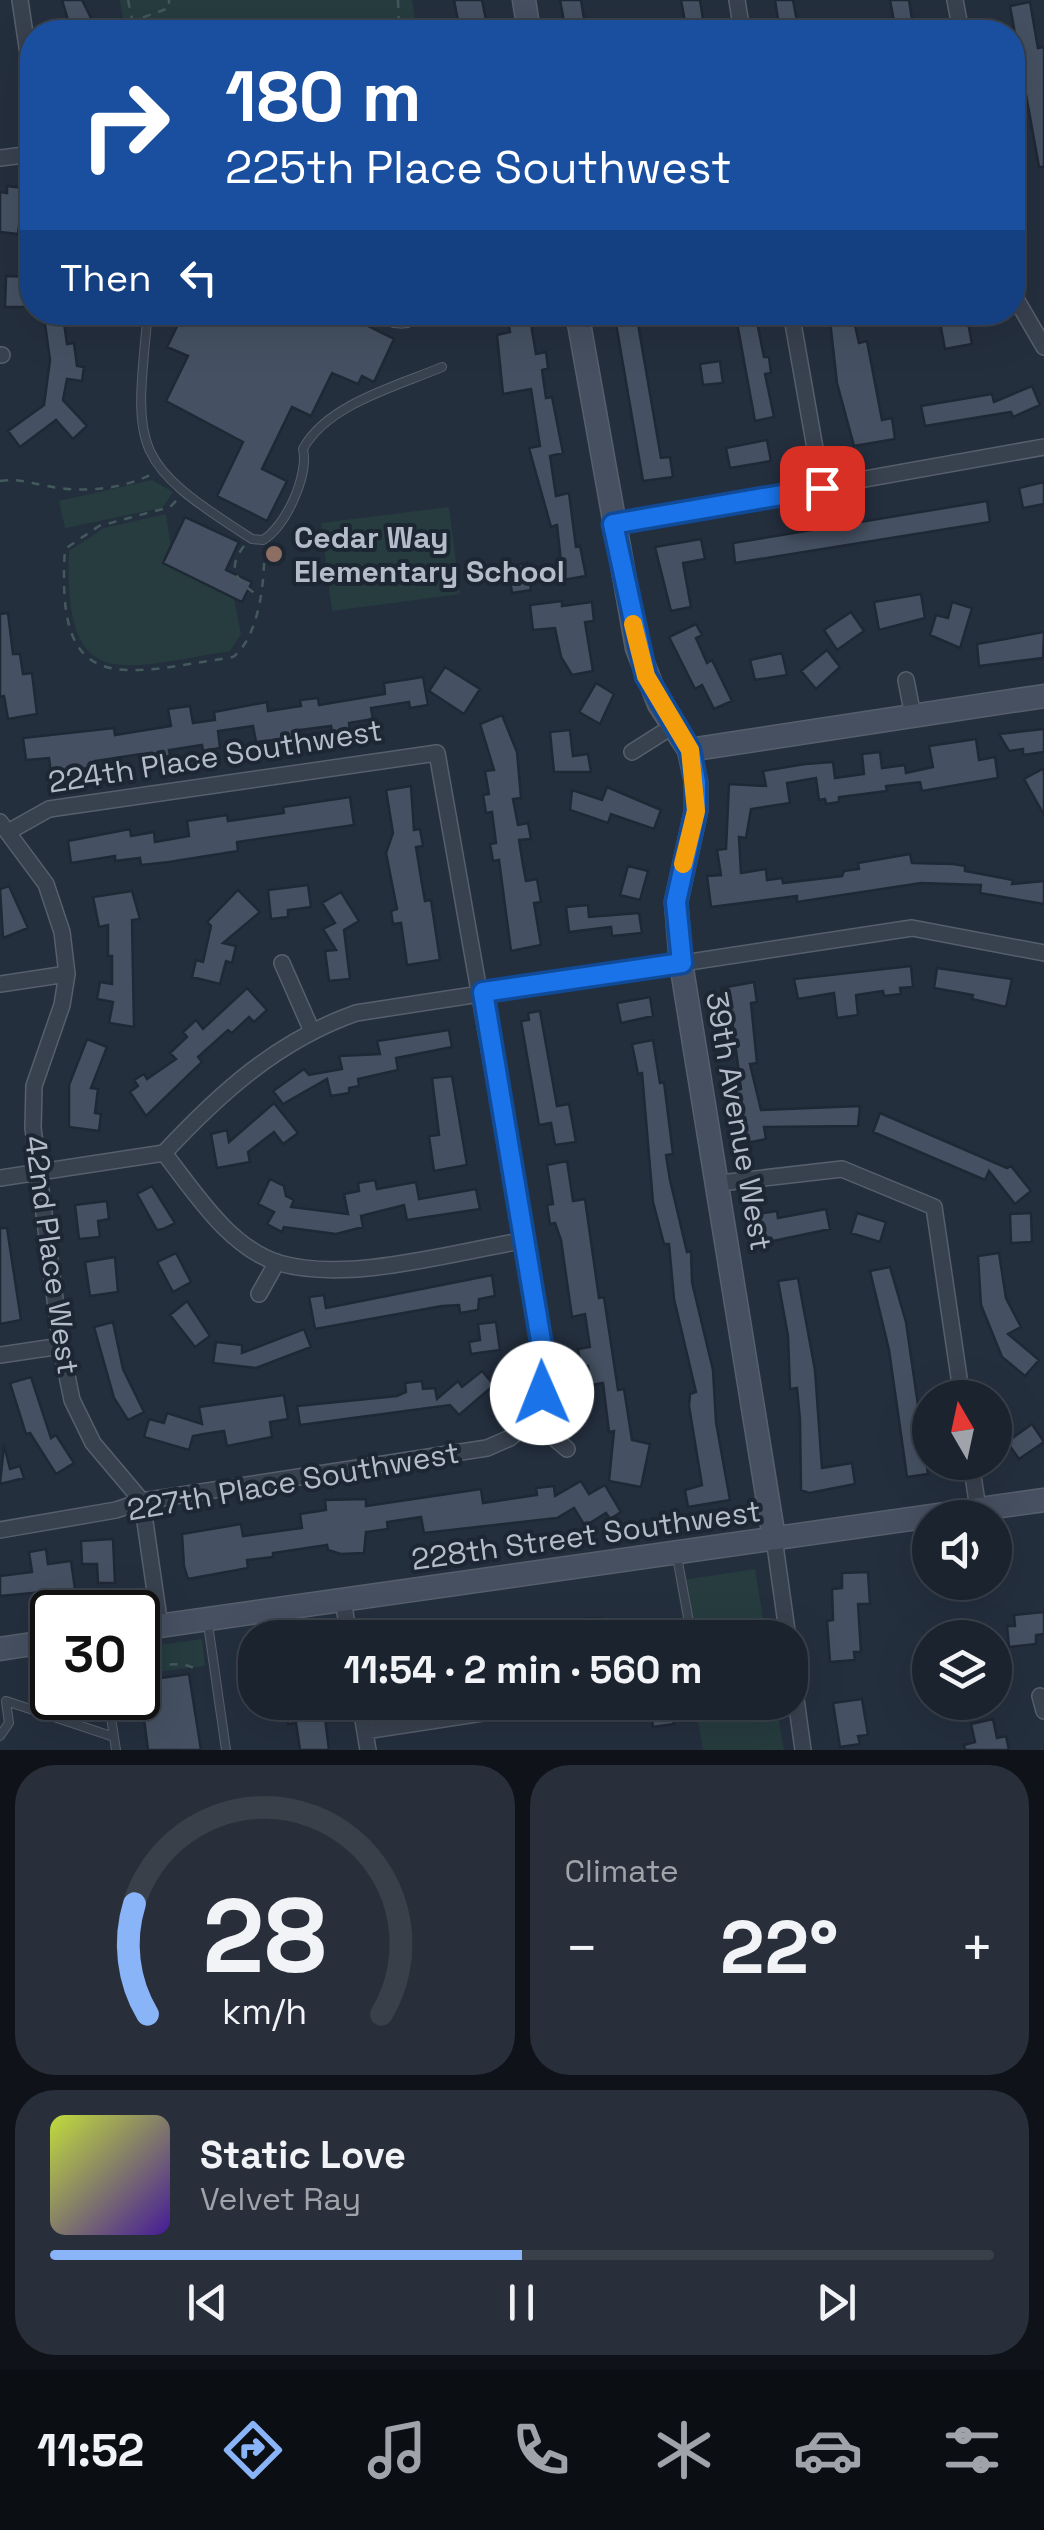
<!DOCTYPE html>
<meta charset="utf-8">
<style>
body{margin:0;font-family:"Space Grotesk",sans-serif;background:#282f3a;color:#f1f3f6;height:100vh;display:flex;flex-direction:column;font-size:38px;white-space:nowrap}
*{box-sizing:border-box;margin:0}
p{font-size:32px;color:#a0a4aa}
.icon{flex:none;width:55px;height:55px;fill:none;stroke:currentColor;stroke-width:2;stroke-linecap:round;stroke-linejoin:round}
.map{position:relative;height:1750px;overflow:hidden}
.details{display:flex;flex-direction:column;gap:15px;padding:15px;background:#0f1319;flex:1}
.details>*{flex:none}
.banner{position:absolute;left:20px;top:20px;width:1005px;height:305px;border-radius:40px;box-shadow:0 10px 40px #0002,0 0 0 2px #39404a;background:#1a4fa0;color:#fff;overflow:hidden}
.needle{width:65px;rotate:351deg}
.buttons{position:absolute;left:912px;top:1380px;display:grid;gap:20px}
.buttons a{display:grid;place-items:center;width:100px;height:100px;border-radius:50%;background:#1b232e;box-shadow:0 10px 40px #0002,0 0 0 2px #39404a;font-size:50px}
.speed{position:absolute;left:30px;top:1590px;display:flex;gap:20px;font-size:50px;font-weight:700;text-align:center}
.speed>*{display:grid;place-content:center;width:130px;height:130px;border-radius:50%;background:#1b232e;box-shadow:0 10px 40px #0002,0 0 0 2px #39404a;line-height:1}
.speed .limit{border:5px solid #111;border-radius:15px;background:#fff;color:#111}
.pin{position:absolute;display:grid;place-items:center;width:85px;height:85px;color:#fff;margin:-42px;border-radius:20px;box-shadow:0 5px 15px #0006}
.me{position:absolute;width:110px;margin:-55px;rotate:359deg;stroke-linejoin:round;filter:drop-shadow(0 0 8px #0008)}
.turn{display:flex;align-items:center;gap:35px;height:210px;padding:0 40px;font-size:45px}
.turn .icon{width:130px;height:130px;stroke-width:2.5}
.turn b{display:block;font-size:70px;line-height:85px}
.then{display:flex;align-items:center;height:95px;padding:0 40px;background:#0003;gap:20px;font-size:38px}
.big{font-size:75px;font-weight:800;line-height:1.1}
.details .tile{flex:1;display:flex;flex-direction:column;justify-content:center;gap:15px;min-width:0;padding:0 35px;border-radius:40px;background:#282f3a}
.details .dial{align-items:center;gap:0}
.dial svg{height:260px;overflow:visible;fill:none;stroke:#39404a;stroke-width:7;stroke-linecap:round;text-anchor:middle}
.dial text{fill:#f1f3f6;stroke:none}
.song{display:flex;align-items:center;gap:30px}
.cover{width:120px;height:120px;border-radius:15px;background:linear-gradient(135deg,hsl(70 70% 55%),hsl(260 70% 35%))}
.played{height:10px;border-radius:5px;background:linear-gradient(90deg,#8ab4f8 50%,#39404a 50%)}
.keys{display:flex;justify-content:space-around;direction:ltr}
.heat{display:flex;justify-content:space-between;align-items:center;font-size:55px;direction:ltr}
.details .tiles{flex:1;display:grid;gap:15px;grid-template-columns:1fr 1fr}
.tile:last-child{grid-column:span 2}
.trip{position:absolute;left:238px;top:1620px;width:570px;height:100px;border-radius:40px;background:#1b232e;box-shadow:0 10px 40px #0002,0 0 0 2px #39404a;font-weight:800;line-height:100px;text-align:center}
.dock{display:flex;height:160px;justify-content:space-around;align-items:center;background:#0b0e12;color:#a0a4aa}
.dock .icon{width:70px;height:70px}
.dock .current{color:#8ab4f8}
.dock b{font-size:45px;color:#f1f3f6}
.map>svg:first-child{display:block}
.green{fill:#263c3f}
.building{fill:#455162;stroke:#1f2835;stroke-width:2.5}
.lines{fill:none;stroke-linecap:round;stroke-linejoin:round}
.lane-casing{stroke:#565f6c;stroke-width:10}
.street-casing{stroke:#565f6c;stroke-width:18}
.secondary-casing{stroke:#565f6c;stroke-width:25}
.path{stroke:#44595c;stroke-width:2.5;stroke-dasharray:8 8;stroke-linecap:butt}
.lane{stroke:#38414e;stroke-width:8}
.street{stroke:#38414e;stroke-width:15}
.secondary{stroke:#465061;stroke-width:22}
.route-casing{stroke:#114b97;stroke-width:25}
.route{stroke:#1a73e8;stroke-width:18}
.slow{stroke:#f59e0b;stroke-width:18}
.education-dot{fill:#8d6e63;stroke:#1d2633;stroke-width:4}
.labels{text-anchor:middle;dominant-baseline:central;stroke-width:8;stroke-linejoin:round;paint-order:stroke}
.poi-label{font-size:30px;font-weight:bold;fill:#b4bcc9;stroke:#1d2633;text-anchor:start}
.street-label{font-size:30px;fill:#b4bcc9;stroke:#1d2633}
</style>
<div class="map">
<svg width="1044" height="1750" viewBox="0 0 1044 1750">
<rect width="100%" height="100%" fill="#242f3e"/>
<!-- green -->
<path class="green" d="M120,0H412L417,32H125Z
M152,480L173,492L162,508L65,528L59,501Z
M449,507L460,594L332,611L321,523Z
M166,514L171,547L228,569L241,634L230,651C118,669 64,695 69,551L104,528Z
M755,1569L766,1637H685L676,1581Z
M202,1639L205,1666L139,1674L138,1648Z
M695,1703H776L784,1750H703Z"/>
<!-- building -->
<path class="building" d="M62,0H82L94,24L63,32L60,22L68,20Z
M454,0H482L486,20L459,26Z
M560,0H581L586,31L566,32Z
M681,0H700L703,19L685,22Z
M775,0H793L799,32H780Z
M890,0H909L914,32H896Z
M1030,2L1038,48L1044,47V167H1039L1010,6Z
M7,186L24,188L18,234L0,232V192L7,193Z
M6,276L32,277V307H5Z
M184,312H340L394,339L374,382L362,376L358,384L332,373L311,416L292,407L262,469L287,481L267,521L217,496L243,442L166,401L188,356L167,347Z
M507,312H529L536,354L546,352L548,368L542,370L546,398L552,397L563,453L550,456L556,496L569,493L576,547L580,546L586,576L563,580L557,525L551,527L529,448L540,446L531,389L503,394L497,335L510,332Z
M614,312H636L661,458L670,457L673,477L643,481Z
M735,312H755L764,357H769L771,373L765,374L774,417L755,421Z
M829,312H852L859,343L867,341L882,420L892,418L895,439L854,446L837,383Z
M938,312H966L972,344L945,349Z
M63,315L67,344L74,343L77,366L84,367L82,381L67,379L63,400L87,426L73,439L56,420L20,447L8,431L44,405L50,360L44,317Z
M720,361L723,383L703,385L700,364Z
M1032,386L1040,405L1013,417L1011,412L925,426L921,406L992,394L994,402Z
M767,440L771,461L730,468L726,448Z
M1044,482V504L1023,508L1019,488Z
M987,501L990,522L735,563L733,543Z
M185,517L239,542L226,570L252,582L242,602L163,563Z
M701,539L705,559L683,563L691,607L671,611L655,547Z
M527,563L531,590L512,593L508,567Z
M921,594L925,618L879,630L874,602Z
M562,601V606L592,602L594,621L585,622L593,671L572,675L561,657L555,628L533,630L530,605Z
M952,602L972,608L960,648L930,635L936,615L948,618Z
M851,612L864,631L837,650L824,630Z
M8,613L13,654H20L23,674L32,673L37,714L8,719L4,696L0,697V614Z
M696,624L702,635L696,638L707,663L712,660L732,701L714,709L702,685L695,689L669,637Z
M1044,632L1043,658L979,666L977,644Z
M827,650L840,667L816,689L801,671Z
M782,653L787,675L755,680L750,660Z
M445,667L480,689L464,714L429,691Z
M423,677L428,705L410,708L409,702L371,708L373,719L349,723L350,730L332,732L331,726L299,730L300,737L256,742L253,726L218,731L220,748L203,751L202,745L169,750L170,756L151,759L141,754L95,761L96,767L51,773L49,758L26,760L23,738L114,728L115,735L171,726L168,709L190,706L193,723L215,720L214,712L267,702L268,711L301,706L300,700L318,698L319,705L385,694L384,683Z
M596,683L614,694L600,724L579,712Z
M502,715L517,752L521,798L513,799L518,825L528,823L531,839L519,840L523,865L526,881L537,879L541,902L534,903L541,945L511,951L499,860L493,861L490,844L496,843L492,812L486,813L483,795L489,794L485,771L494,770L480,724Z
M1044,729V752L1023,755V749L1009,751L999,734Z
M570,730L573,756L588,754L591,772H554L550,732Z
M976,739L979,760L995,757L998,778L922,791L920,782L886,786L887,791L839,797V802L826,804L825,799L819,800L816,778L787,783L790,803L751,809L746,838L739,837L741,873L766,869L767,880L782,878L783,883L842,876L844,871L859,869L858,863L910,854L912,863L953,864L965,866V871L1013,880L1012,884L1044,881V904L980,893L981,885L921,883L797,902V896L711,907L707,876L721,875L717,850L726,849L729,784L766,786L763,771L805,764L833,762L835,778L864,774L862,754L880,752L882,768L905,765L906,773L933,767L929,746Z
M1044,768V815L1024,779Z
M411,786L414,830L420,829L423,846L416,847L421,878L425,901L431,900L440,960L407,965L401,923L393,924L391,911L397,909L386,853L393,833L386,790Z
M607,787L661,810L654,829L611,814L608,823L570,810L572,790L602,800Z
M350,797L354,825L237,842L238,851L169,862L141,865L140,858L115,861V856L71,863L68,841L130,829L131,836L154,832L155,842L189,836L187,821L227,815L228,821L284,813L283,807Z
M628,866L648,871L640,900L620,895Z
M308,885L311,907L288,910V917L271,919L268,890Z
M9,886L28,928L3,938L0,889Z
M238,890L260,912L223,943L236,946L232,963L226,961L220,984L192,977L196,960L203,962L211,926L207,922Z
M132,891L140,919L132,920L134,1027L109,1023L113,1002L97,999L100,982L112,984V956H108V925L99,927L93,897Z
M341,892L359,921L344,930L350,979L329,981L325,951L336,950L323,929L335,923L322,903Z
M588,905L589,917L639,913L642,933L612,936L611,927L569,932L566,907Z
M911,966L913,987L900,988L901,994L884,996L883,991L856,995L858,1015L837,1018L834,993L798,999L794,979Z
M937,968L1012,979L1006,1007L972,999L973,995L934,988Z
M754,982L757,1002L751,1003L757,1063L750,1064L761,1110L860,1106L858,1126L764,1127L766,1139L746,1143L737,1113L736,1090L741,1089L731,1012L724,1008L721,988Z
M247,988L267,1010L254,1022L249,1017L232,1033L228,1030L198,1057L202,1062L146,1116L130,1092L138,1086L134,1080L144,1074L147,1079L176,1059L170,1053L187,1037L183,1032L196,1020L203,1029Z
M650,997L653,1016L621,1023L617,1003Z
M540,1011L557,1106L569,1104L576,1142L555,1145L551,1123L539,1125L521,1021L529,1020L528,1013Z
M449,1030L452,1047L396,1058L398,1070L358,1079L359,1086L349,1088V1093L331,1096L327,1079L283,1104L273,1091L304,1069L309,1075L342,1069L339,1056L380,1054L377,1041Z
M87,1039L107,1047L91,1088L98,1089L95,1113L101,1114L99,1131L69,1127V1085Z
M653,1040L660,1083L664,1082L673,1154L666,1155L670,1180L687,1252L691,1251L692,1282L713,1370L716,1422L730,1500L688,1507L685,1490L702,1485L689,1406L690,1394L696,1392L674,1299L669,1244H664L653,1202L642,1073L638,1074L632,1044Z
M452,1076L467,1165L434,1171L429,1136L439,1135L432,1078Z
M274,1103L298,1133L283,1144L274,1132L248,1152L250,1162L217,1168L211,1134L227,1130L229,1142Z
M880,1113L1007,1168L1011,1166L1031,1191L1015,1204L989,1171L985,1180L873,1132Z
M567,1161L573,1201L585,1199L599,1298L604,1297L618,1390L624,1389L632,1440L650,1444L641,1487L609,1481L614,1431L609,1432L603,1383L591,1385L588,1366L581,1367L578,1349L590,1347L585,1314L572,1317L561,1240L555,1223L550,1224L547,1205L553,1204L547,1165Z
M270,1179L284,1186L286,1196L294,1200L291,1207L348,1214L344,1194L359,1191L358,1183L375,1180L377,1189L416,1182L419,1199L476,1189L480,1209L407,1220L404,1205L361,1216L363,1227L336,1234L284,1227L282,1232L267,1224L274,1212L258,1204Z
M152,1186L175,1223L163,1229L157,1230L137,1194Z
M107,1201L109,1219L98,1221L100,1237L79,1239L75,1205Z
M826,1209L830,1229L759,1244L757,1214L777,1211L778,1218Z
M857,1213L886,1222L880,1242L851,1233Z
M1031,1213L1032,1242L1011,1243L1010,1214Z
M0,1228H7L21,1320L0,1324Z
M176,1253L191,1282L173,1292L157,1262Z
M999,1253L1006,1298L1021,1327L1008,1334L1039,1360L1025,1376L1002,1357L981,1305L978,1256Z
M115,1257L118,1292L90,1296L85,1262Z
M890,1267L906,1322L928,1474L907,1477L889,1350L870,1271Z
M492,1275L495,1296L479,1299L478,1310L460,1313L459,1305L442,1306L315,1329L309,1297L324,1295L326,1308Z
M798,1278L815,1370L822,1468L852,1463L855,1484L809,1493L801,1490L800,1420L797,1388L790,1389L788,1336L778,1281Z
M187,1301L210,1336L195,1347L170,1315Z
M113,1322L123,1369L144,1412L128,1420L114,1398L94,1327Z
M496,1322L500,1350L471,1354L469,1342L480,1340L478,1324Z
M304,1329L311,1347L256,1368L213,1363L216,1342L242,1345V1353Z
M482,1371L494,1385L459,1415L450,1405L300,1425L297,1406L397,1396L406,1392L405,1383L422,1381L423,1389L435,1388L437,1399L458,1381L462,1387Z
M31,1377L51,1438L56,1435L74,1463L56,1474L30,1433L26,1434L10,1383Z
M284,1395L288,1419L270,1422L272,1437L227,1446L224,1431L204,1434L193,1436L189,1450L144,1437L149,1419L164,1423L167,1413L202,1424L199,1407Z
M1032,1424L1044,1442L1019,1459L1007,1442Z
M4,1445L10,1469L20,1466L24,1478L0,1484Z
M581,1481L589,1494L605,1485L621,1512L610,1519L606,1513L585,1526L574,1508L557,1518L424,1533L421,1517L387,1522L388,1529L366,1532L364,1553L341,1554L328,1550L327,1545L273,1553V1557L247,1560L248,1568L188,1579L184,1566L182,1534L241,1524L243,1536L302,1528L300,1514L326,1510L325,1500L366,1499V1506L481,1489L483,1503L537,1495L536,1488L554,1486L555,1496Z
M113,1539L115,1583H98L97,1564H82L81,1541Z
M46,1549L48,1564L71,1561L75,1589L0,1596V1576L32,1572L29,1552Z
M868,1572L870,1604H858L861,1652H854L855,1660L830,1662L827,1621L833,1620L832,1589L842,1588V1573Z
M1044,1612V1634L1036,1635V1644L1009,1647L1007,1626H1015L1014,1615Z
M601,1618V1625L617,1624L618,1638H586L585,1619Z
M189,1674L201,1750H148L139,1681Z
M862,1699L868,1735L858,1736L860,1744L840,1747L833,1703Z
M650,1702H671L674,1724L653,1727Z
M316,1705L318,1719L325,1718L329,1750H300L296,1723L288,1724L286,1710Z
M993,1719L997,1738L1006,1736L1009,1750H965L964,1745L975,1742L971,1724Z"/>
<g class="lines">
<defs>
<path id="lane" d="M148,312C134,452 130,461 252,539L263,540C286,526 309,475 303,449C327,404 398,386 442,367
M372,312C391,327 410,328 428,312
M677,1557L692,1638
M208,1624L226,1750
M108,1698L116,1750
M0,1736L9,1723L6,1701L114,1737"/>
<path id="street" d="M20,0L32,81
M737,0L742,32
M955,0L961,32
M0,158L32,154
M1012,292L1044,347
M791,312L822,488
M0,355H2
M613,524L1044,447
M906,680L913,716
M632,752L673,726
M0,822L46,884L62,932L67,974L62,1005L34,1086L33,1128L61,1346L72,1400L93,1443L142,1501L160,1626
M8,832L49,809L437,753L545,1365L542,1393L532,1419
M282,963L311,1029
M0,984L67,974
M164,1153C220,1093 277,1041 356,1013L912,928L1044,953
M0,1178L164,1153C194,1191 229,1248 279,1263C348,1283 451,1253 521,1241
M720,1183L842,1169L934,1207L962,1398
M259,1294L277,1262
M0,1355L61,1346
M971,1462L978,1509
M0,1530L116,1510L142,1501L487,1448L510,1438L532,1419L567,1449
M774,1538L788,1638
M343,1599L349,1638
M790,1655L803,1750
M1040,1696L1044,1711
M360,1702L368,1750
M365,1731L556,1702"/>
<path id="secondary" d="M524,0L529,32
M577,312L637,648L659,704L689,750L696,782V811L676,902L681,963L774,1538
M689,750L1044,696
M138,1629L1044,1500
M0,1649L52,1641"/>
</defs>
<!-- lane casing -->
<use href="#lane" class="lane-casing"/>
<!-- street casing -->
<use href="#street" class="street-casing"/>
<!-- secondary casing -->
<use href="#secondary" class="secondary-casing"/>
<!-- path -->
<path class="path" d="M128,0L135,32
M398,0L399,32
M131,26L133,21L169,8V0
M0,481C19,478 29,483 47,486C80,493 119,490 150,475
M176,501L170,507L99,526L65,549C55,698 118,675 233,657C259,637 265,581 264,550
M244,546C227,568 235,580 256,594
M138,1661C159,1671 179,1658 195,1669"/>
<!-- lane -->
<use href="#lane" class="lane"/>
<!-- street -->
<use href="#street" class="street"/>
<!-- secondary -->
<use href="#secondary" class="secondary"/>
</g>
<g class="lines">
<defs>
<path id="route" d="M542,1393L545,1365L483,992L682,963L676,902L696,811V782L690,750L646,676L613,524L822,488"/>
</defs>
<!-- route casing -->
<use href="#route" class="route-casing"/>
<!-- route -->
<use href="#route" class="route"/>
<!-- slow -->
<path class="slow" d="M633,624L646,676L690,750L696,811L683,864"/>
</g>
<!-- markers -->
<circle class="education-dot" cx="274" cy="554" r="10"/>
<g class="labels">
<!-- poi labels -->
<g class="poi-label">
<text x="294" y="537">Cedar Way<tspan x="294" dy="34">Elementary School</tspan></text>
</g>
<!-- street labels -->
<g class="street-label">
<text transform="translate(215 756) rotate(-9)">224th Place Southwest</text>
<text transform="translate(739 1121) rotate(80)">39th Avenue West</text>
<text transform="translate(52 1255) rotate(82)">42nd Place West</text>
<text transform="translate(293 1481) rotate(-10)">227th Place Southwest</text>
<text transform="translate(586 1535) rotate(-8)">228th Street Southwest</text>
</g>
</g>
</svg>
<div class="buttons">
<a><svg class="needle" viewBox="-14 -14 28 28"><path d="M0-13l5 13h-10z" fill="#e53935"/><path d="M0 13l5-13h-10z" fill="#a0a4aa"/></svg></a>
<a><svg class="icon" aria-label="sound" viewBox="0 0 24 24"><path d="M4 9h4l5-4v14l-5-4H4zM17 9q2 3 0 6"/></svg></a>
<a><svg class="icon" aria-label="layers" viewBox="0 0 24 24"><path d="M12 4l9 5-9 5-9-5zM3 14l9 5 9-5"/></svg></a>
</div>
<div class="speed"><div class="limit">30</div></div>
<div class="pin" style="left:822px;top:488px;background:#d93025"><svg class="icon" aria-label="arrive" viewBox="0 0 24 24"><path d="M6 21V4h12l-3 4 3 4H6"/></svg></div>
<svg class="me" style="left:542px;top:1393px" viewBox="-20 -20 40 40"><circle r="19" fill="#fff"/><path d="M0-13L10 11 0 6-10 11z" fill="#1a73e8"/></svg>
<div class="trip">11:54 · 2 min · 560 m</div>
<div class="banner">
<div class="turn"><svg class="icon" aria-label="right" viewBox="0 0 24 24"><path d="M7 20v-9h11M14 6l5 5-5 5"/></svg><div><b>180 m</b>225th Place Southwest</div></div>
<div class="then">Then<svg class="icon" aria-label="left" viewBox="0 0 24 24"><path d="M17 20v-9H6M10 6l-5 5 5 5"/></svg></div>
</div>
</div>
<section class="details">
<div class="tiles">
<div class="tile dial"><svg viewBox="0 0 100 80">
<path d="M14 69A42 42 0 1 1 86 69"/>
<path d="M14 69A42 42 0 0 1 10 35" stroke="#8ab4f8"/>
<text x="50" y="56" font-size="32" font-weight="700">28</text>
<text x="50" y="72" font-size="11">km/h</text>
</svg></div>
<div class="tile"><p>Climate</p>
<div class="heat"><a>−</a><b class="big">22°</b><a>+</a></div>
</div>
<div class="tile">
<div class="song"><i class="cover"></i><div><b>Static Love</b><p>Velvet Ray</p></div></div>
<div class="played"></div>
<div class="keys"><svg class="icon" aria-label="previous" viewBox="0 0 24 24"><path d="M18 5L8 12l10 7zM5 5v14"/></svg><svg class="icon" aria-label="pause" viewBox="0 0 24 24"><path d="M8 5v14M16 5v14"/></svg><svg class="icon" aria-label="next" viewBox="0 0 24 24"><path d="M6 5l10 7-10 7zM19 5v14"/></svg></div>
</div>
</div>
</section>
<nav class="dock">
<b>11:52</b>
<svg class="icon current" aria-label="directions" viewBox="0 0 24 24"><path d="M12 3l9 9-9 9-9-9zM9 14v-3h6M13 9l2 2-2 2"/></svg>
<svg class="icon" aria-label="music" viewBox="0 0 24 24"><path d="M9 18V5l10-2v13"/><circle cx="6" cy="18" r="3"/><circle cx="16" cy="16" r="3"/></svg>
<svg class="icon" aria-label="phone" viewBox="0 0 24 24"><path d="M5 4h4l2 5-3 2q2 4 5 5l2-3 5 2v4C11 20 4 13 5 4z"/></svg>
<svg class="icon" aria-label="climate" viewBox="0 0 24 24"><path d="M12 3v18M4 7l16 10M4 17L20 7"/></svg>
<svg class="icon" aria-label="car" viewBox="0 0 24 24"><path d="M5 17H2v-5l4-1 3-4h7l3 4 3 1v5h-3M9 17h6M6 11h13"/><circle cx="7" cy="17" r="2"/><circle cx="17" cy="17" r="2"/></svg>
<svg class="icon" aria-label="filters" viewBox="0 0 24 24"><path d="M4 7h16M4 17h16"/><circle cx="9" cy="7" r="2"/><circle cx="15" cy="17" r="2"/></svg>
</nav>
